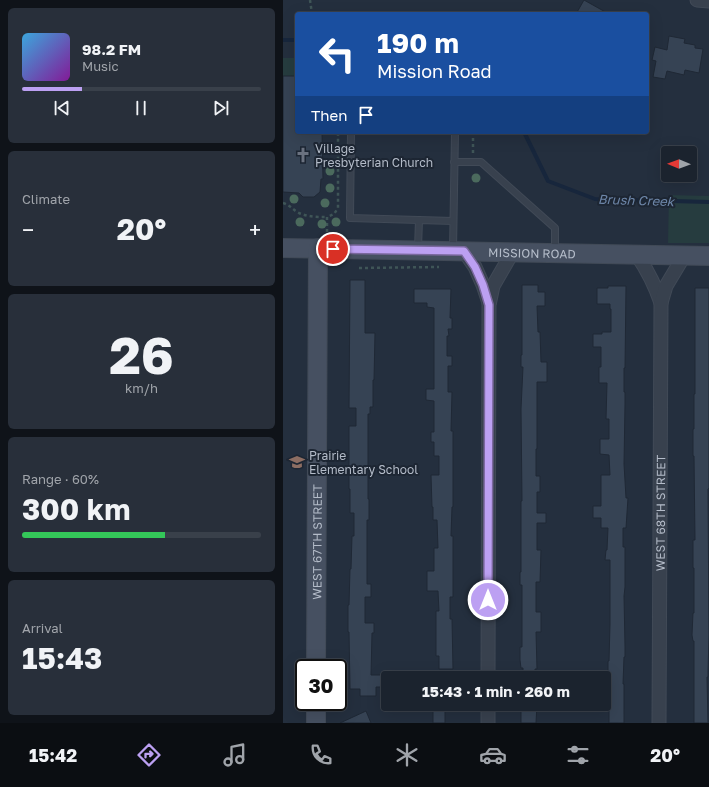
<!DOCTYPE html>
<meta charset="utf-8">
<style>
body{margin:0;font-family:"Golos Text",sans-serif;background:#282f3a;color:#f1f3f6;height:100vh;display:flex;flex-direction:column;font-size:15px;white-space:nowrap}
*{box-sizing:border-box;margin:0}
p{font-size:13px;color:#a0a4aa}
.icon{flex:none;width:22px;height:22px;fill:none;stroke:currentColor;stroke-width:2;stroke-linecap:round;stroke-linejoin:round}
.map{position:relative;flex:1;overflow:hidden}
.details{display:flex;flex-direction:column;gap:8px;padding:8px;background:#0f1319;width:283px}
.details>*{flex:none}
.guide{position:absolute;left:12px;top:12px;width:354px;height:122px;border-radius:4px;box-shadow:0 4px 16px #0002,0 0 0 1px #39404a;background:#1a4fa0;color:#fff;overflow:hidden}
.needle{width:26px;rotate:271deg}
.controls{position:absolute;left:378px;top:146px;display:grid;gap:8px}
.controls a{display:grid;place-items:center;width:36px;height:36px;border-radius:4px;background:#1b232e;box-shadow:0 4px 16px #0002,0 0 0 1px #39404a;font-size:20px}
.speed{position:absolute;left:12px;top:659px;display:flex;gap:8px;font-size:20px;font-weight:700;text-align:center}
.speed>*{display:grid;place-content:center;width:52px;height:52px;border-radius:50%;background:#1b232e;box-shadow:0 4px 16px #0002,0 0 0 1px #39404a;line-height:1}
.speed .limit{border:2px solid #111;border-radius:6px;background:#fff;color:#111}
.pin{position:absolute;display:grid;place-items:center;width:34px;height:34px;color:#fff;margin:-17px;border:2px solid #fff;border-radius:50%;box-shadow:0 1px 4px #0007}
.me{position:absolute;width:44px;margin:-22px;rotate:0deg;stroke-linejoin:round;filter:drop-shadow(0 0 3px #0008)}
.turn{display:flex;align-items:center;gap:14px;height:84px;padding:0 16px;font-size:18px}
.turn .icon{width:52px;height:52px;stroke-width:2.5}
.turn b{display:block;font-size:28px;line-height:34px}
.then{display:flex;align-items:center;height:38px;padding:0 16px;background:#0003;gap:8px;font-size:15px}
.big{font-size:30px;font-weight:700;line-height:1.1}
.details .card{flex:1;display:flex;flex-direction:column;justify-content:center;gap:6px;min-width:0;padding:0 14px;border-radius:6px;background:#282f3a}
.details .dial{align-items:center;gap:0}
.dial b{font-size:52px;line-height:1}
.song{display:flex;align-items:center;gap:12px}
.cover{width:48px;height:48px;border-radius:6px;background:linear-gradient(135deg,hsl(200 70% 55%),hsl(290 70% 35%))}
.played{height:4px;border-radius:2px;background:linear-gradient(90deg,#bca0f2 25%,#39404a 25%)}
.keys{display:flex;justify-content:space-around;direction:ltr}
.heat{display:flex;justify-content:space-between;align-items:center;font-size:22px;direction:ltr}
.charge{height:6px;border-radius:3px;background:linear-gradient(90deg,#34c759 60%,#39404a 0)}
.trip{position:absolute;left:98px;top:671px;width:230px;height:40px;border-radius:4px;background:#1b232e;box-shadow:0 4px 16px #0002,0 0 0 1px #39404a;font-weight:700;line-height:40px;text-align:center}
.tabs{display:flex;height:64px;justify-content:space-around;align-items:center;background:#0b0e12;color:#a0a4aa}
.tabs .icon{width:28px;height:28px}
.tabs .current{color:#bca0f2}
.tabs b{font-size:18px;color:#f1f3f6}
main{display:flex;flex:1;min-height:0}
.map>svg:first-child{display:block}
.green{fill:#263c3f}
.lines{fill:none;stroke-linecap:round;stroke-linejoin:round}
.stream{stroke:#17263c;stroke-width:4}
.building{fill:#364354;stroke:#1f2835}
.lane-casing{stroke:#414a57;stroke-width:8}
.street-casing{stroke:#414a57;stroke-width:15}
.secondary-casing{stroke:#414a57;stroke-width:20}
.path{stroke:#3f5557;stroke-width:2.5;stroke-dasharray:3 3;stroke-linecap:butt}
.lane{stroke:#38414e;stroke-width:6}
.street{stroke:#38414e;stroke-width:13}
.secondary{stroke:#465061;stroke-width:18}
.tree{fill:#4b6a5d}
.route-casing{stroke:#7a689d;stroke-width:10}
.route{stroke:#bca0f2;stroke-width:7}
.labels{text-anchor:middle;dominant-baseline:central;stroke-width:4;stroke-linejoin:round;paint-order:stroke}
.poi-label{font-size:12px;fill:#b4bcc9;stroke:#1d2633;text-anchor:start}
.street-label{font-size:12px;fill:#b4bcc9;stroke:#1d2633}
.water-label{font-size:13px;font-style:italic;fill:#6d86a8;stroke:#1d2633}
</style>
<main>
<section class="details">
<div class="card">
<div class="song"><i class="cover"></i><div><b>98.2 FM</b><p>Music</p></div></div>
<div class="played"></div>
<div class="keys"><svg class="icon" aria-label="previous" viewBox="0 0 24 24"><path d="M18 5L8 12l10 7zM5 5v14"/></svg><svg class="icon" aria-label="pause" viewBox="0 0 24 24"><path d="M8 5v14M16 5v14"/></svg><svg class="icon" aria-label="next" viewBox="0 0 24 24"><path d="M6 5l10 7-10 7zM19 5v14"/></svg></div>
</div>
<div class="card"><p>Climate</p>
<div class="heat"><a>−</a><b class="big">20°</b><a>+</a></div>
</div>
<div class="card dial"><b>26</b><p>km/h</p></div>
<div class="card"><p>Range · 60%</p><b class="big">300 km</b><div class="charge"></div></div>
<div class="card"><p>Arrival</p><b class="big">15:43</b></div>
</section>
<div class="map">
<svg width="426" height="723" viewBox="0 0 426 723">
<rect width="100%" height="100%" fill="#242f3e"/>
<!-- green -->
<path class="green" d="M0,58H14V76H0Z
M386,195L426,196V243H385Z"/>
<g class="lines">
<!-- stream -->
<path class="stream" d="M0,40H14
M241,132L265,181L312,199L426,202"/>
</g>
<!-- building -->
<path class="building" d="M301,0L326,14H293Z
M386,36L402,39L401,43L412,45V48L420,49L416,73L402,70L401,75L384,71L382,79L370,77L373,61L369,60L372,47L384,50Z
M0,76H14V132H39L40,179H38L37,192L31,197H20L16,193L0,192Z
M67,280H82V333H92L91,380H90V407H87V414H85V499H86V520H84V584H88V597H82V623H91V633H89L88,675H98V687H93V696H77V689H67L66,632H65V605H66L67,569H68L69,536H71V513H67V489H66V426H73V408H66Z
M239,285H255V292H262V306H254L255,332H257L258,362H264V382H254V449H253V476H257V492H254V513H263V523H254V550H258L257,582H253V612H258V632H253L254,669H252V674H240V668H238L237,660V647H239V585H237V572H238V501H239L238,409L240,367H238V355H239Z
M325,286H343L342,368H341V392H342V405L341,464L343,498H345L343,528H340V547H342V587L341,596L342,646V657H341L340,684H341V723H326V706H322V697H325V661H326L327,624V560H322L323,550H324L325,528H318V518H310V506H318V475H327L326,455L317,454V439H326V419H323L324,383H316V367H318V347H310V334H319V332H328V309H327V304H314V288H325Z
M412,288H426V488L425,489L426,635L425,672V677H424L425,723H411V641H410L409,635L410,613H411V568H410V540H412L411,456H410V429H411V394H412Z
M131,289H168L167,318H169V329H165L166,336H164V356H169V366H165V392H169L168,431H170V507H169L168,536H170V597H167V619H169L170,669H156V656H153V611H156L155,591H144V571H151V548H155L154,520H150V507H149L148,475H156V456H151V442H148V432H151V401L143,400V389H151V308L144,307V303H131Z
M150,704H162V723H150Z
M238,704H254L253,723H238Z
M83,711L88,723H57Z"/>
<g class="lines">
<defs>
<path id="lane" d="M68,132L67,218L170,221
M171,162H198L272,228V252
M135,248L136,220
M170,250L172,132"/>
<g id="street">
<path d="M414,0L426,1"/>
<path d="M181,251L192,267L200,285L206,303"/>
<path d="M354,255C365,271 372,285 378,303"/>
<path d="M205,678L206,305L210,286L229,253"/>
<path d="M205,723V704"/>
<path id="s1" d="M376,723L378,303L383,286L401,256"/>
</g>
<g id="secondary">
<path id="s2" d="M0,248L426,256"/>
<path id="s3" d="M33,668L35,248"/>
<path d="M33,723V702"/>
</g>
</defs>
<!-- lane casing -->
<use href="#lane" class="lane-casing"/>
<!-- street casing -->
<use href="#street" class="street-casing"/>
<!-- secondary casing -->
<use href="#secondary" class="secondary-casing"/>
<!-- path -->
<path class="path" d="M27,0L29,14
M190,153V132
M0,203C7,205 10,210 16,213C25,217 35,217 44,217
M44,232V217L51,214L55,208V132
M76,268L156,267"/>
<!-- lane -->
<use href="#lane" class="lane"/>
<!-- street -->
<use href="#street" class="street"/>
<!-- secondary -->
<use href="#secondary" class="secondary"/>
</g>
<!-- trees -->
<g class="tree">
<circle cx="47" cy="171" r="4.5"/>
<circle cx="193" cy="178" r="4.5"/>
<circle cx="47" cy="188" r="4.5"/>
<circle cx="11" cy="199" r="4.5"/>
<circle cx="42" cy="203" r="4.5"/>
<circle cx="17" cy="222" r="4.5"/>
<circle cx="53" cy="222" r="4.5"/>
<circle cx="39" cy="224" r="4.5"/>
</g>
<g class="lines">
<defs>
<path id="route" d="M50,249L181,251L192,267L200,285L206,305L205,600"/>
</defs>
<!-- route casing -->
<use href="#route" class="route-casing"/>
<!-- route -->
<use href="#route" class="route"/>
</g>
<!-- icons -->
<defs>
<symbol id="church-bare" viewBox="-9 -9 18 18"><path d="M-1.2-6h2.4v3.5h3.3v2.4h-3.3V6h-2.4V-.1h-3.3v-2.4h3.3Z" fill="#6b7280" stroke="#1d2633" stroke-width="2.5" paint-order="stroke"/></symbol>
<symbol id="school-bare" viewBox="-9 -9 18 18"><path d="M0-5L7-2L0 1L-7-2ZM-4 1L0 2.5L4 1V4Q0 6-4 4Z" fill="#8d6e63" stroke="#1d2633" stroke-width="2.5" paint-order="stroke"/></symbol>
</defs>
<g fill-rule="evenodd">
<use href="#church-bare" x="9" y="144" width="22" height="22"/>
<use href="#school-bare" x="3" y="451" width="22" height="22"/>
</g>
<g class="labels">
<!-- poi labels -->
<g class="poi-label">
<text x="32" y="148">Village<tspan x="32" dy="14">Presbyterian Church</tspan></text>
<text x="26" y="455">Prairie<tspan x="26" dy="14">Elementary School</tspan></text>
</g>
<!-- street labels -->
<g class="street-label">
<text stroke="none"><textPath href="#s2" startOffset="249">MISSION ROAD</textPath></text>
<text stroke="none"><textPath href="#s1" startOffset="210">WEST 68TH STREET</textPath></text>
<text stroke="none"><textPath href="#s3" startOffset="126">WEST 67TH STREET</textPath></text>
</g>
<!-- water labels -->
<g class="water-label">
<text transform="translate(353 200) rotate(2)">Brush Creek</text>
</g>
</g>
</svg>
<div class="controls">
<a><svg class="needle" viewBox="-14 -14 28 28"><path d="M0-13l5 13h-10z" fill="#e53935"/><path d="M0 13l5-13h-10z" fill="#a0a4aa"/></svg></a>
</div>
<div class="speed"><div class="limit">30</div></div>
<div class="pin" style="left:50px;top:249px;background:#d93025"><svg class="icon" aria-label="arrive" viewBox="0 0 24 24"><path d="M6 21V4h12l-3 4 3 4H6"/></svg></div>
<svg class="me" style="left:205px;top:600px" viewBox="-20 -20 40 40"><circle r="17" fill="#bca0f2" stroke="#fff" stroke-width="3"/><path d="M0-11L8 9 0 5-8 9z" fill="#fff"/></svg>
<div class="trip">15:43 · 1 min · 260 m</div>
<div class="guide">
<div class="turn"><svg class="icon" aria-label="left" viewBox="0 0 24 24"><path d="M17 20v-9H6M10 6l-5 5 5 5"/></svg><div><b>190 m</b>Mission Road</div></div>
<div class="then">Then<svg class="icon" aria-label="arrive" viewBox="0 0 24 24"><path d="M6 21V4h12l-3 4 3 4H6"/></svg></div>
</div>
</div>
</main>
<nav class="tabs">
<b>15:42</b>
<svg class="icon current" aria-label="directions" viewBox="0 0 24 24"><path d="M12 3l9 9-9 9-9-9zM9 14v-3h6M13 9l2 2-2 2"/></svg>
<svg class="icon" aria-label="music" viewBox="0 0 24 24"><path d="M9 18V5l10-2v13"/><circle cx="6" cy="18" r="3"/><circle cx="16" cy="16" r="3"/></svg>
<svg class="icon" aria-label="phone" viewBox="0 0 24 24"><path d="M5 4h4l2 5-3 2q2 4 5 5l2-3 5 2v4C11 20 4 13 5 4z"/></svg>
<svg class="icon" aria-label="climate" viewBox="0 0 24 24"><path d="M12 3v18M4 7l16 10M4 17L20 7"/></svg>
<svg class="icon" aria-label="car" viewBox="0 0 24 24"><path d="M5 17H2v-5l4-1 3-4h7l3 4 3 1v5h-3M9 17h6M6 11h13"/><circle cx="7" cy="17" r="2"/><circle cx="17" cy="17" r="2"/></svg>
<svg class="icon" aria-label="filters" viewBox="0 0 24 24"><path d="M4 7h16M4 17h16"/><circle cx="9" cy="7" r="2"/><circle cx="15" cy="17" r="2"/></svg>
<b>20°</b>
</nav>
